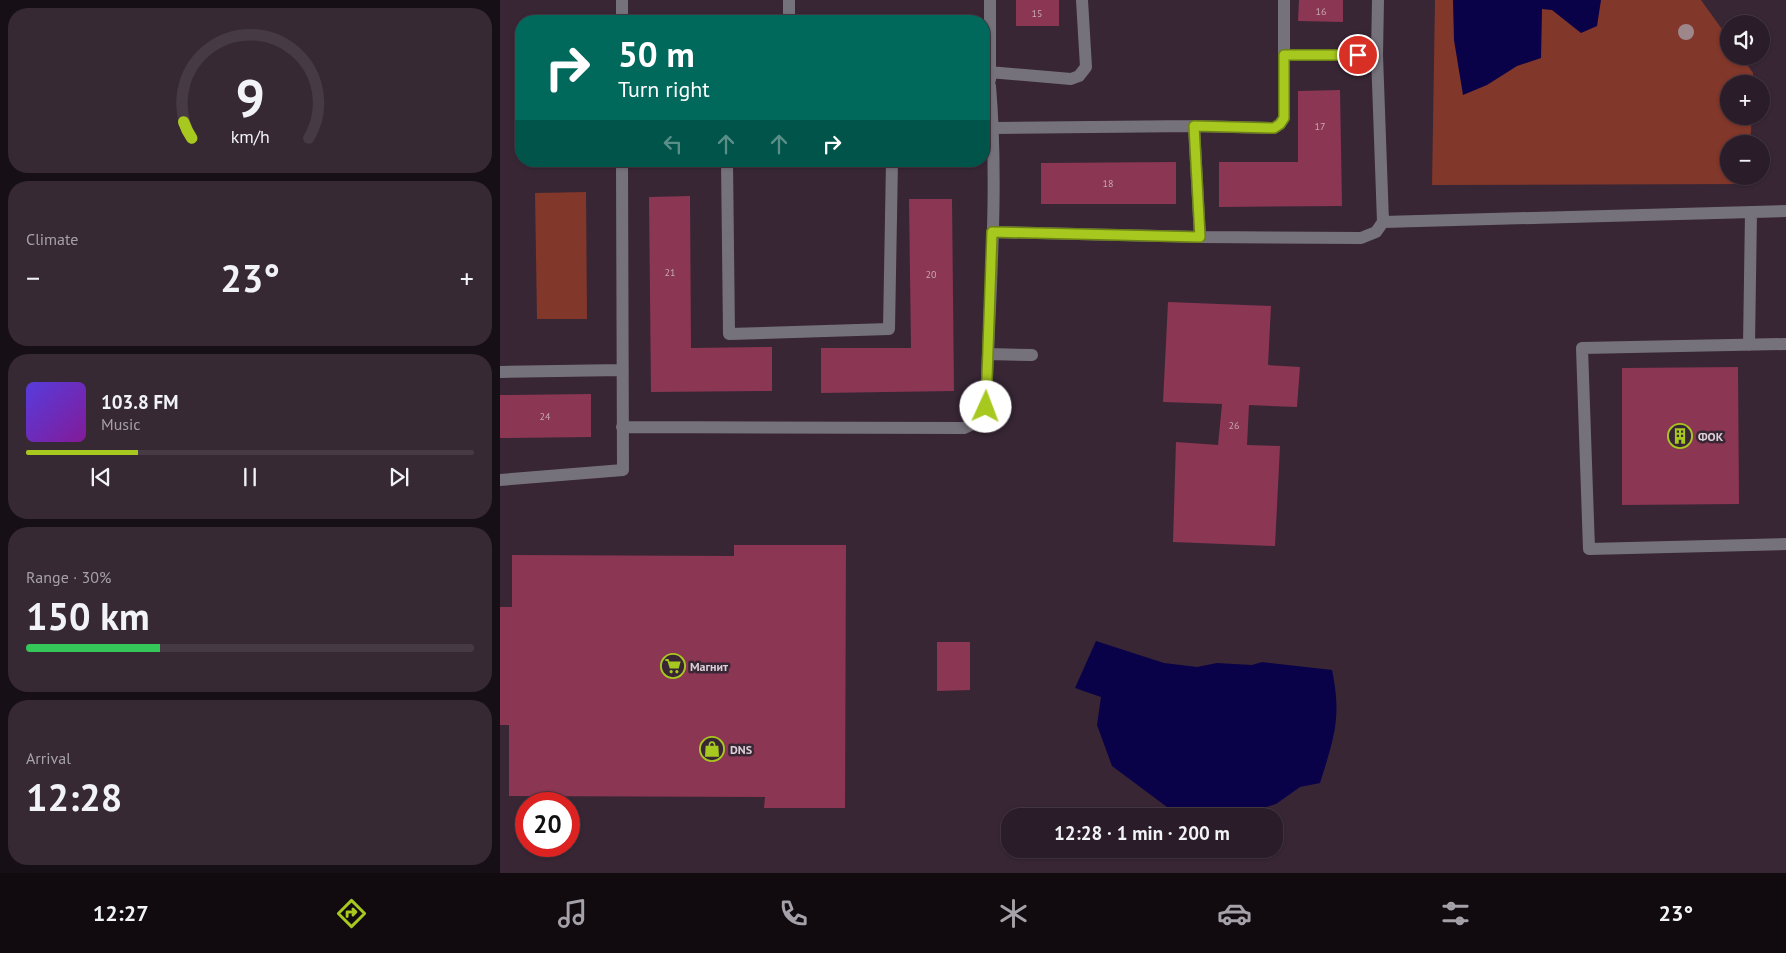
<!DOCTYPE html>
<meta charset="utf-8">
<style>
body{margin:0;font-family:"PT Sans",sans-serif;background:#362934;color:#f1f3f6;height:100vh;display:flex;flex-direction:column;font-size:19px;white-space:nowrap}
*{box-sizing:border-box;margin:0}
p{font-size:16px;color:#a5a1a8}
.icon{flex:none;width:28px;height:28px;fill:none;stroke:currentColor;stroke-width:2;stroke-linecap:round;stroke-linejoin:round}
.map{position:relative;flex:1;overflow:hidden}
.drawer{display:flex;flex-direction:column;gap:8px;padding:8px;background:#170f16;width:500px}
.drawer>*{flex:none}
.top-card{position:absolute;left:15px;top:15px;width:475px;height:152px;border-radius:20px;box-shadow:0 1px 4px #0004,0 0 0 1px #463a45;background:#00695c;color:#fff;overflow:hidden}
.buttons{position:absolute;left:1220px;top:15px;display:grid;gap:10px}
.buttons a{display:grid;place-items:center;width:50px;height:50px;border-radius:50%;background:#2a1c28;box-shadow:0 1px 4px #0004,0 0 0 1px #463a45;font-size:25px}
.speed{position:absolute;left:15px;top:792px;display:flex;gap:10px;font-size:25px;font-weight:700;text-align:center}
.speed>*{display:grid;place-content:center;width:65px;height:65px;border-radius:50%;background:#2a1c28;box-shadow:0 1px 4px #0004,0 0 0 1px #463a45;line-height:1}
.speed .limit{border:8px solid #d22;background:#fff;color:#111}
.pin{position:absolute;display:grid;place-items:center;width:42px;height:42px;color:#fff;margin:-21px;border:2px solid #fff;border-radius:50%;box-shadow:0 1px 5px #0007}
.me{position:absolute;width:55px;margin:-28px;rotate:2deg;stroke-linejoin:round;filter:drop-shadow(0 0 4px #0008)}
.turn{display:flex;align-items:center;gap:18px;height:105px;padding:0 20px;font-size:22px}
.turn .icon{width:65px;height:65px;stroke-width:2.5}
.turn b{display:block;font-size:35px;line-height:42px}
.lanes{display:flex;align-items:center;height:48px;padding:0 20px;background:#0003;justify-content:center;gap:25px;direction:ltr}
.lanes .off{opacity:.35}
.big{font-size:38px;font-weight:800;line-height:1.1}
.drawer .card{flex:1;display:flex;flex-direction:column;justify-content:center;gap:8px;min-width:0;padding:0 18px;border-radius:20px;background:#362934}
.drawer .dial{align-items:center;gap:0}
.dial svg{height:130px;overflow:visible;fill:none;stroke:#463a45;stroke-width:7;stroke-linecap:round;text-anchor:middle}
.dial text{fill:#f1f3f6;stroke:none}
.song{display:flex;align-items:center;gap:15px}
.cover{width:60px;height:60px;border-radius:8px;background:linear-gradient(135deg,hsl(250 70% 55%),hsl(290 70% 35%))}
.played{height:5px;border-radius:2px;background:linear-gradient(90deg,#a7c81f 25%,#463a45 25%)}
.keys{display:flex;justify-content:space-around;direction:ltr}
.heat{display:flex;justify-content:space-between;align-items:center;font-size:28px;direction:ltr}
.charge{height:8px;border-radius:4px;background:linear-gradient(90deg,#34c759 30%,#463a45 0)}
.trip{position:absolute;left:501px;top:808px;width:282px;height:50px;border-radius:20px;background:#2a1c28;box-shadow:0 1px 4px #0004,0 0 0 1px #463a45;font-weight:800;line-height:50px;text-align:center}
.tabs{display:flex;height:80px;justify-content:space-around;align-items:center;background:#110b10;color:#a5a1a8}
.tabs .icon{width:35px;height:35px}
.tabs .selected{color:#a7c81f}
.tabs b{font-size:22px;color:#f1f3f6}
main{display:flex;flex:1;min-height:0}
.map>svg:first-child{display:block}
.green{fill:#81372a}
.water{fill:#0a0248}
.building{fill:#8b3652}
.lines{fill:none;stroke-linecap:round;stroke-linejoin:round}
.minor{stroke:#76727c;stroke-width:12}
.tree{fill:#9e878b}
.route-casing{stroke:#6d8214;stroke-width:12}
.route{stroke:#a7c81f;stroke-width:9}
.labels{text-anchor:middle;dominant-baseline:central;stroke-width:5;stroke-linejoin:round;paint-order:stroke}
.number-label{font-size:10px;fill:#c7a9b6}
.poi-label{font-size:12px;font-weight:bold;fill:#dbcfd8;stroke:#382635;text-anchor:start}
</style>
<main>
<section class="drawer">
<div class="card dial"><svg viewBox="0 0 100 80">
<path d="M14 69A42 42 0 1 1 86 69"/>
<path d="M14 69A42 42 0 0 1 9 59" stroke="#a7c81f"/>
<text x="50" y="56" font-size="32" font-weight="700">9</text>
<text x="50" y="72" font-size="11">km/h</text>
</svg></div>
<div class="card"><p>Climate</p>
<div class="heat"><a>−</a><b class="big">23°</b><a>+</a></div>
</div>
<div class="card">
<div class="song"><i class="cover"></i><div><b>103.8 FM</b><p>Music</p></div></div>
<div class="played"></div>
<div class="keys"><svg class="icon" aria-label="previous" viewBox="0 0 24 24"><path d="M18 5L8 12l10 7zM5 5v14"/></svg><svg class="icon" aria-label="pause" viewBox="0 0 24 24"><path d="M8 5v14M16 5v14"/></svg><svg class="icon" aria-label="next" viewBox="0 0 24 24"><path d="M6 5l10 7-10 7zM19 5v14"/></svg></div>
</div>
<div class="card"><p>Range · 30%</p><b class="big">150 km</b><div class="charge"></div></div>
<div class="card"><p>Arrival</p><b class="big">12:28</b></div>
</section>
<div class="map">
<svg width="1286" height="873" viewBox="0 0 1286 873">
<rect width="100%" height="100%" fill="#382635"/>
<!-- green -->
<path class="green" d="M935,0H1201L1229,39V56H1241L1253,73V84H1229V116H1252L1250,144H1229V176H1249L1248,184L932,185Z
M86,192L87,319H37L35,193Z"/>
<!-- water -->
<path class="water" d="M953,0H1101L1097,26L1081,33L1052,10L1042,9L1041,58L1017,66L987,85L963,95L954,40Z
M596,641L664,663L697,667L717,663L752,665L762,662L832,670C842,718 834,738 820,783L800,787L776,804L763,808L707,810L667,807L612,766L597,725L601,697L575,688Z"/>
<!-- building -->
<path class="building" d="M516,0H559V26H516Z
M799,0H843V22L798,21Z
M840,90L842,206L719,207V162H798V91Z
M676,162V204H541V163Z
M190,196L191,348L272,347V391L151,392L149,197Z
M409,199H452L454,391L321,393V348H411Z
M668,302L771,306L768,365L800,367L797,407L749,405L747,445L780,446L775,546L673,542L676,442L718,445L722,404L663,402Z
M1238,367L1239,504L1122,505V368Z
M91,394V437L0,438V395Z
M234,545H346L345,808H264L265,797L9,796V725H0V607H12V555L234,556Z
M437,642H470V690L437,691Z"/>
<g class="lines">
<!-- minor -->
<path class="minor" d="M122,0V21
M289,0V21
M784,55H877
M489,72L571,79L579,76L586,67L582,0
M490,80V0
M694,126L700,237
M494,128L694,126L774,128L780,124L784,118V0
M227,161L229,334L389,329L392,161
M883,222L1286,211
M492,232L700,237L861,238L876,232L883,222L877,55L878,0
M1286,344L1082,348L1089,549L1286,544
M1249,345L1251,212
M488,354L532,355
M0,372L122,370
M122,427L464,428L479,421L486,407C489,301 499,192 490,86
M0,480L123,470L122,161"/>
</g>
<!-- trees -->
<circle class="tree" cx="1186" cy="32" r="8"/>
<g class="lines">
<defs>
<path id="route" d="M486,407L492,232L700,237L694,126L774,128L780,124L784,118V55H858"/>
</defs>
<!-- route casing -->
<use href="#route" class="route-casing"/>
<!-- route -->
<use href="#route" class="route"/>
</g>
<!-- icons -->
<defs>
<symbol id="building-ring" viewBox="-11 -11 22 22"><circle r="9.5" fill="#382635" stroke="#a7c81f" stroke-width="1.5"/><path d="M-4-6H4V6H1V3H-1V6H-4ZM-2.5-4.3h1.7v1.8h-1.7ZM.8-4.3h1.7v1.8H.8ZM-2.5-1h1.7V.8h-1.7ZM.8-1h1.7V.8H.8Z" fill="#a7c81f"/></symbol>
<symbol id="supermarket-ring" viewBox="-11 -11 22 22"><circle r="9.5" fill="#382635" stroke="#a7c81f" stroke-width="1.5"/><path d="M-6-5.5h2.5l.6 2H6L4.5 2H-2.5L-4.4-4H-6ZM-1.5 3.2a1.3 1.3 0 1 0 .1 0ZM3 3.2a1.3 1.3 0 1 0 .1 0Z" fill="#a7c81f"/></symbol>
<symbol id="shop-ring" viewBox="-11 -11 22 22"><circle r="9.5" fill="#382635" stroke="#a7c81f" stroke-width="1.5"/><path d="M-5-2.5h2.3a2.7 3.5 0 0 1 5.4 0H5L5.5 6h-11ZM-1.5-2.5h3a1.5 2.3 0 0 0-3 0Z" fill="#a7c81f"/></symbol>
</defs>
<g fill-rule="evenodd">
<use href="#building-ring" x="1166" y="422" width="28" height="28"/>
<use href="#supermarket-ring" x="159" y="652" width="28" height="28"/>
<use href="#shop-ring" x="198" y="735" width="28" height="28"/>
</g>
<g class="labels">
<!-- number labels -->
<g class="number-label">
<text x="821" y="11">16</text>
<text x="537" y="13">15</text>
<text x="820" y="126">17</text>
<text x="608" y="183">18</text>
<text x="170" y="272">21</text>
<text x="431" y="274">20</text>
<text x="45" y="416">24</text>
<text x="734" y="425">26</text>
</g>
<!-- poi labels -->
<g class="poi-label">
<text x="1198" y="436">ФОК</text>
<text x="190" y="666">Магнит</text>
<text x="230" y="749">DNS</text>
</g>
</g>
</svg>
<div class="buttons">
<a><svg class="icon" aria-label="sound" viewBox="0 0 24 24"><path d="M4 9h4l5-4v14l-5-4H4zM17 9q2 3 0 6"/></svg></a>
<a>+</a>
<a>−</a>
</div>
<div class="speed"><div class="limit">20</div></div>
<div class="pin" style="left:858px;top:55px;background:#d93025"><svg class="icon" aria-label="arrive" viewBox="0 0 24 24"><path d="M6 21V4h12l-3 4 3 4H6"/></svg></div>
<svg class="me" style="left:486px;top:407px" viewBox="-20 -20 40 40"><circle r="19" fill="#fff"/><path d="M0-13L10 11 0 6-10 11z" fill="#a7c81f"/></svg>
<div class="trip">12:28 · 1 min · 200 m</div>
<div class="top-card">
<div class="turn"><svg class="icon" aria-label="right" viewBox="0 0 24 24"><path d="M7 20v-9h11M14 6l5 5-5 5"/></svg><div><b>50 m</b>Turn right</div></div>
<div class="lanes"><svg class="icon off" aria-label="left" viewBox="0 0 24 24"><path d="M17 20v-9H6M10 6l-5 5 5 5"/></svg><svg class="icon off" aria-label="ahead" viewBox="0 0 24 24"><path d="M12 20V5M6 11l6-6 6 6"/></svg><svg class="icon off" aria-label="ahead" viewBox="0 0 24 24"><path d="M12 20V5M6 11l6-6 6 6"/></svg><svg class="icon" aria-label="right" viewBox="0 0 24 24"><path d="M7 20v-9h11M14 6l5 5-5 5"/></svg></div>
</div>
</div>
</main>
<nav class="tabs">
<b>12:27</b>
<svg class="icon selected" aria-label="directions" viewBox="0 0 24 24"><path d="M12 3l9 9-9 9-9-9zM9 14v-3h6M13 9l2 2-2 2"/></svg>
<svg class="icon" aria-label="music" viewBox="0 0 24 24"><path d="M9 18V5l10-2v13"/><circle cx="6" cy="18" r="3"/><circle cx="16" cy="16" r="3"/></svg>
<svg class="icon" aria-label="phone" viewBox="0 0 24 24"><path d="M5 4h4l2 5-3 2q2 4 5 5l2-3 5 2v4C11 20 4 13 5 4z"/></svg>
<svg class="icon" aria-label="climate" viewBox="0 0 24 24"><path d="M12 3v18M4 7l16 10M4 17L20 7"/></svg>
<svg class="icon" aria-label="car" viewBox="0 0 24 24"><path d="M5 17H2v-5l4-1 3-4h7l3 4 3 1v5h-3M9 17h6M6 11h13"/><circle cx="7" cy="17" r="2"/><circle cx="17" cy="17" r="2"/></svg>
<svg class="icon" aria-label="filters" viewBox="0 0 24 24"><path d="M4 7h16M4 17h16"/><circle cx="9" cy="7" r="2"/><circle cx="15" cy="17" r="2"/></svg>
<b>23°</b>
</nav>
